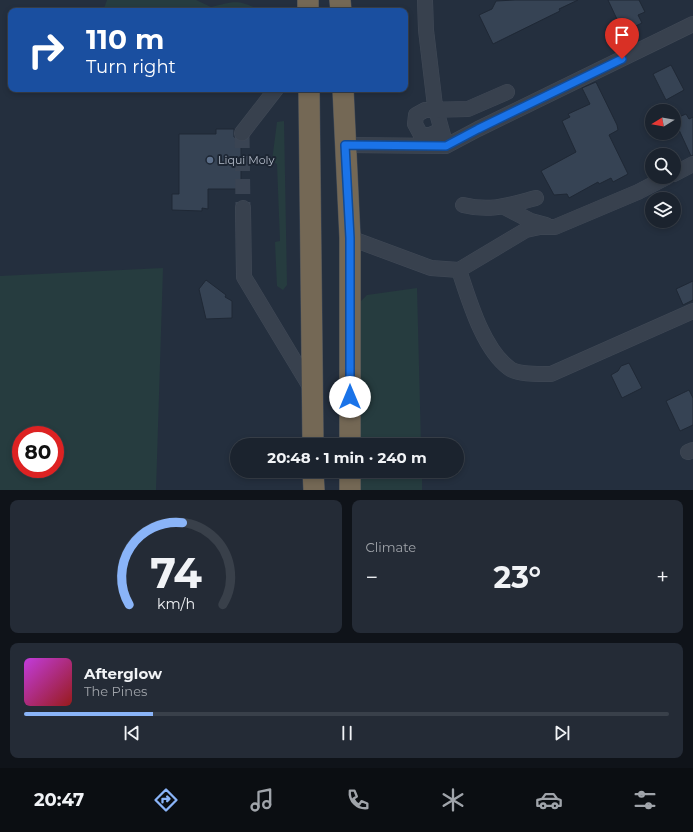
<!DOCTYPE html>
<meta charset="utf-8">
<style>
body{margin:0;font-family:Montserrat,sans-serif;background:#242b36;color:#f1f3f6;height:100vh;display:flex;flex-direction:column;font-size:15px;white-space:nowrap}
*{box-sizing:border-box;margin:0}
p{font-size:13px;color:#a0a4aa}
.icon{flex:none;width:22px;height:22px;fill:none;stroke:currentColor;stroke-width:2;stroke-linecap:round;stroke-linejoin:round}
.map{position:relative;height:490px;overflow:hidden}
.details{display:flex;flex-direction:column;gap:10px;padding:10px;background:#0f1319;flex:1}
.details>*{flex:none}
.banner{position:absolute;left:8px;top:8px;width:400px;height:84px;border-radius:8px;box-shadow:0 2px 6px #0003,0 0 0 1px #39404a;background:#1a4fa0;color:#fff;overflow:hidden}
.needle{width:26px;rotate:259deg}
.fabs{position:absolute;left:645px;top:104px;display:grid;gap:8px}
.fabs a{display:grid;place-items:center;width:36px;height:36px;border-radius:50%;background:#1b232e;box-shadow:0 2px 6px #0003,0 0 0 1px #39404a;font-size:20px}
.speed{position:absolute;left:12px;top:426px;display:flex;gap:8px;font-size:20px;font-weight:700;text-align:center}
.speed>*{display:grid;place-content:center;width:52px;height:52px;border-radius:50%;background:#1b232e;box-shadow:0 2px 6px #0003,0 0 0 1px #39404a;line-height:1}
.speed .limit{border:6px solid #d22;background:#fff;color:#111}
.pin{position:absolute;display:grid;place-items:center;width:34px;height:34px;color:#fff;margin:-41px -17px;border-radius:50% 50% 50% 0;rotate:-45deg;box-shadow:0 0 4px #0007}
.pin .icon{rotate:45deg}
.me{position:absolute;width:44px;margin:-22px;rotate:0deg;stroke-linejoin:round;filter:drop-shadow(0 0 3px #0008)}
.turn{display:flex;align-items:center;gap:14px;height:84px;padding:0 12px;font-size:18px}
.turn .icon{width:52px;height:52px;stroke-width:2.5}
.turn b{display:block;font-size:28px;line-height:34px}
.big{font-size:30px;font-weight:700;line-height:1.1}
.details .card{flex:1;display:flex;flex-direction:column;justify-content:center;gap:6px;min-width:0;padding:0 14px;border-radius:8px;background:#242b36}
.details .dial{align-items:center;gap:0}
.dial svg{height:104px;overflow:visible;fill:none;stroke:#39404a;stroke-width:7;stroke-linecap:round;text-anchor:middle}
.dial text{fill:#f1f3f6;stroke:none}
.song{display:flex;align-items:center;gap:12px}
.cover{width:48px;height:48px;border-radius:6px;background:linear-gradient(135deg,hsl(290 70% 55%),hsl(0 70% 35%))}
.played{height:4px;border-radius:2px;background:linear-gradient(90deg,#8ab4f8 20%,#39404a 20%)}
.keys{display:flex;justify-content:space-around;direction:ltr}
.heat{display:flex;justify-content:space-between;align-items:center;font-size:22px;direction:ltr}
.details .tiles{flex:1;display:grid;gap:10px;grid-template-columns:1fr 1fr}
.card:last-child{grid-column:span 2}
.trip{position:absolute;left:230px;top:438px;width:234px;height:40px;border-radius:20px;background:#1b232e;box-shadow:0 2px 6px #0003,0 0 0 1px #39404a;font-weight:700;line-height:40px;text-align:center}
.tab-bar{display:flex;height:64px;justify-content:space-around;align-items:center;background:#0b0e12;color:#a0a4aa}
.tab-bar .icon{width:28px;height:28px}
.tab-bar .on{color:#8ab4f8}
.tab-bar b{font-size:18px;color:#f1f3f6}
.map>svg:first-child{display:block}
.green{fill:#263c3f;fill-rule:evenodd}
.building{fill:#364354;stroke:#1f2835}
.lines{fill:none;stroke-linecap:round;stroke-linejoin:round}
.minor-tunnel{stroke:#3a4453;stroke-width:15;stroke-dasharray:15 8;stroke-linecap:butt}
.minor-casing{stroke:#414a57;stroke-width:16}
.highway-casing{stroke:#434c59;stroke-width:22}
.minor{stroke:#38414e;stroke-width:15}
.highway{stroke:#746855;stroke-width:21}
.route-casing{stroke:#114b97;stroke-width:10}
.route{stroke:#1a73e8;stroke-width:7}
.service-dot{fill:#5c6f8a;stroke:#1d2633;stroke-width:1.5}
.labels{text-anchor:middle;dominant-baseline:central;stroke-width:4;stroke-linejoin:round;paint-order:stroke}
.poi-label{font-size:11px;fill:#b4bcc9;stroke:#1d2633;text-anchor:start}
</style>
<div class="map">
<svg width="693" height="490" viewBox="0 0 693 490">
<rect width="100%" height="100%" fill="#242f3e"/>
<!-- green -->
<path class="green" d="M107,0H196L211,7C238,0 238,0 263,11H103Z
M284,121L287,285L283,290L277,286L275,242L280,241L277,164L272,161L277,122Z
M163,268L156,490H0V276ZM21,435H55V469H21Z
M417,288L421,445H358V304L367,295Z
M358,471H422V490H358Z"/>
<!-- building -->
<path class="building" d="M515,0H578L559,9L560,11L493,44L479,15L492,9L496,1Z
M608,0H639L645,12L638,15L642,23L623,32Z
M671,65L684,90L666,100L653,74Z
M596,82L617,125L618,130L609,135L628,174L613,182L611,178L599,184L598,182L569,198L567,194L554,195L541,171L576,152L562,121L570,117L568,114L590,104L582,88Z
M686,114L689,119L693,117V155L691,156L674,119Z
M216,129H234V137L241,142V189H208V209L202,208V211L172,210V194H179V134H216Z
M206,280L226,295L225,297L232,301V318L206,319L199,289Z
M693,281V300L683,305L676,289Z
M629,363L642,388L622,398L611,375L618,371L621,366Z
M689,390L693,398V425L680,431L666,401Z"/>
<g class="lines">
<!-- minor-tunnel -->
<path class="minor-tunnel" d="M242,133L243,208"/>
<defs>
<path id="minor" d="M425,0L426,30L435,106L446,146
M441,130L430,135H421L415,124L416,115L425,110L468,109L507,92
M242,133L276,89
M345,145L446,146L478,129L693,24
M674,174L693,164
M463,205C491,212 509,205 536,198
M504,207L531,221L546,225
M243,208L244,277L312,390
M350,238L431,268L459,270L526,230L540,227H555L638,192L667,177
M459,270C469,300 483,349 509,368C517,375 540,374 551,374L693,311
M688,452L693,450"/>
<path id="highway" d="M308,0V11
M340,0L341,11
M309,89L313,445
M343,89L350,238V445
M313,471L314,490
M350,471V490"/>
</defs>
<!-- minor casing -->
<use href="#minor" class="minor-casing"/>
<!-- highway casing -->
<use href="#highway" class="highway-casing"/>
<!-- minor -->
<use href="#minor" class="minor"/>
<!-- highway -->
<use href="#highway" class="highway"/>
</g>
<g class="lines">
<defs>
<path id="route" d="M350,397V238L345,145L446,146L478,129L622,59"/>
</defs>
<!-- route casing -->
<use href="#route" class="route-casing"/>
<!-- route -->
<use href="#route" class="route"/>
</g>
<!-- markers -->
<circle class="service-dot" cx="210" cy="160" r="4"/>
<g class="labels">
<!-- poi labels -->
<g class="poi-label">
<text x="218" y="160">Liqui Moly</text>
</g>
</g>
</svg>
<div class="fabs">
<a><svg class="needle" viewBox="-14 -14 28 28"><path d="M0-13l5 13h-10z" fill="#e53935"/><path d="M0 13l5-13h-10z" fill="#a0a4aa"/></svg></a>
<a><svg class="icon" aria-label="search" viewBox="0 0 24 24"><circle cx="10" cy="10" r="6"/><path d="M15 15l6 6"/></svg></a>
<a><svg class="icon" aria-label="layers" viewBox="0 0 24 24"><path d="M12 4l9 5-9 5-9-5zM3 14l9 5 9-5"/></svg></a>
</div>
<div class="speed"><div class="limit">80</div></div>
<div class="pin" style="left:622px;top:59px;background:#d93025"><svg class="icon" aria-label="arrive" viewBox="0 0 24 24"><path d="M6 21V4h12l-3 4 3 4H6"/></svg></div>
<svg class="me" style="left:350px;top:397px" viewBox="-20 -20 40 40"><circle r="19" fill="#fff"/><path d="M0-13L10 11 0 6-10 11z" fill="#1a73e8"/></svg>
<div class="trip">20:48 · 1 min · 240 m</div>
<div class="banner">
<div class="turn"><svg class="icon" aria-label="right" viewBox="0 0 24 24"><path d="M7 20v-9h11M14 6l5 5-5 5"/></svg><div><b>110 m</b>Turn right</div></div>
</div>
</div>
<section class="details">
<div class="tiles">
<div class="card dial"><svg viewBox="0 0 100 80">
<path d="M14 69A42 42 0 1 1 86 69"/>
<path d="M14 69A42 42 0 0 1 55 6" stroke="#8ab4f8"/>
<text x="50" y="56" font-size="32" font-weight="700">74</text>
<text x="50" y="72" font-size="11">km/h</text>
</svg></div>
<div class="card"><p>Climate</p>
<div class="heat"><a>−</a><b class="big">23°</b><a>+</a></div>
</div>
<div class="card">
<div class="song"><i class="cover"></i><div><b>Afterglow</b><p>The Pines</p></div></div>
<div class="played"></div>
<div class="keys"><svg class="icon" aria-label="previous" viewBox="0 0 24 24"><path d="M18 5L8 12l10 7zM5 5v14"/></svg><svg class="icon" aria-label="pause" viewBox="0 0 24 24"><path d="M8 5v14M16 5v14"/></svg><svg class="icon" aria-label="next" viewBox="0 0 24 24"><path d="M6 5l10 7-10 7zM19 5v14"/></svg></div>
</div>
</div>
</section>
<nav class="tab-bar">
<b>20:47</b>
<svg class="icon on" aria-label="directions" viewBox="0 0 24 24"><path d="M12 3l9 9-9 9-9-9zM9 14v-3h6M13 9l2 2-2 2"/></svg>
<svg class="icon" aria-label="music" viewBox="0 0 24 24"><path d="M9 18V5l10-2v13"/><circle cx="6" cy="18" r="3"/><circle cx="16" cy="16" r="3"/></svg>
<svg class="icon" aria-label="phone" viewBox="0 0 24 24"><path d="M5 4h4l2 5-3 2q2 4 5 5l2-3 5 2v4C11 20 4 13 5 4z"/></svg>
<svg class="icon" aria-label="climate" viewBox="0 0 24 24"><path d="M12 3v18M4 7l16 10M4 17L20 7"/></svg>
<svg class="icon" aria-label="car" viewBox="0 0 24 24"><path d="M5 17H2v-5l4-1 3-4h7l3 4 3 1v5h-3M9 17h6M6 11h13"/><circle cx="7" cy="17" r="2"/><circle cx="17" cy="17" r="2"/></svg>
<svg class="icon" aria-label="filters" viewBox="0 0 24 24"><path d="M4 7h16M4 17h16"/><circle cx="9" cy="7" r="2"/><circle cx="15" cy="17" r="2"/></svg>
</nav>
